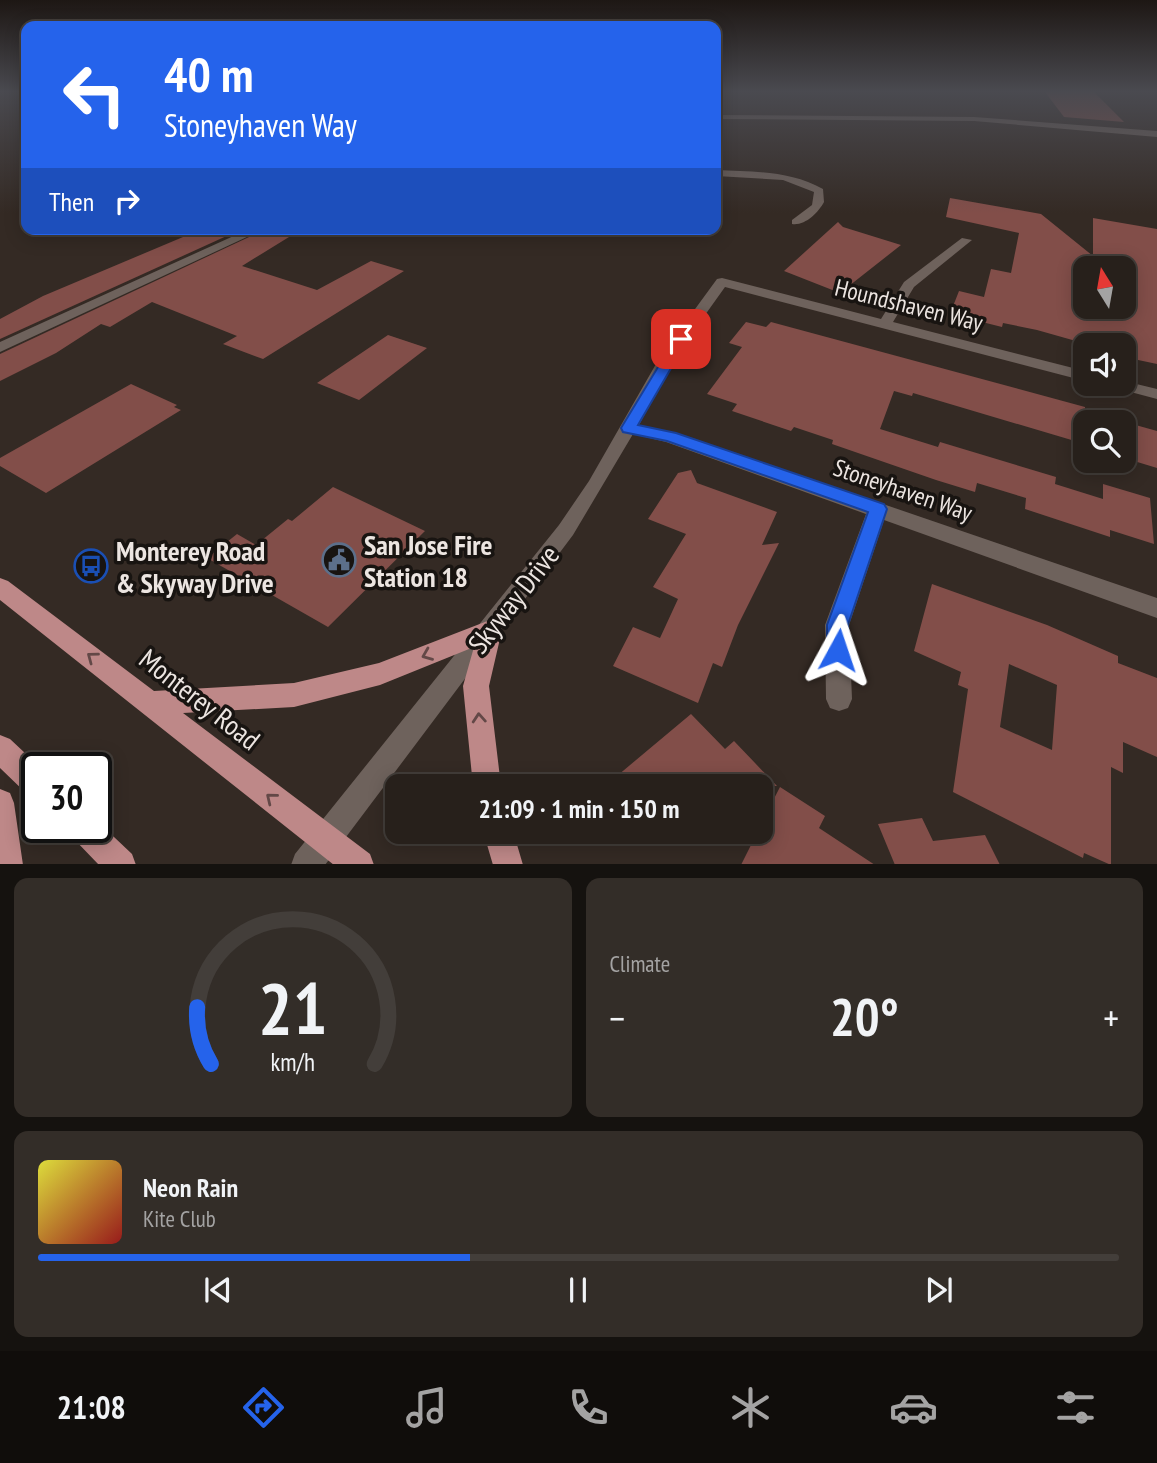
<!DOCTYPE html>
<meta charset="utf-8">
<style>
body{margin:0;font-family:"PT Sans Narrow",sans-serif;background:#332d28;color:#f1f3f6;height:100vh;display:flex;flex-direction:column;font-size:26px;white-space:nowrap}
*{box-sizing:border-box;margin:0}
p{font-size:23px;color:#a4a3a3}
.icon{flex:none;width:38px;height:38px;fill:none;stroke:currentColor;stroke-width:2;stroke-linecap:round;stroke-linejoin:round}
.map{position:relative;height:864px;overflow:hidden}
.drawer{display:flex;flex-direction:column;gap:14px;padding:14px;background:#15120f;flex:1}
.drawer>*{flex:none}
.top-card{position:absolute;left:21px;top:21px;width:700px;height:214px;border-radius:14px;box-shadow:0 4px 18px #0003,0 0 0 2px #433e3a;background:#2563eb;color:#fff;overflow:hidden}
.needle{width:46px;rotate:349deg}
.buttons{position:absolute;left:1073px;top:256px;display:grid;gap:14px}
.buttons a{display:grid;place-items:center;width:63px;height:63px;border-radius:14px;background:#27201b;box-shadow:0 4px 18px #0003,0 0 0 2px #433e3a;font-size:35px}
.speed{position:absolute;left:21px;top:752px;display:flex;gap:14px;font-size:35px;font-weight:700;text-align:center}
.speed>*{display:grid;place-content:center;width:91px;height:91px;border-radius:50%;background:#27201b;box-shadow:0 4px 18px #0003,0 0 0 2px #433e3a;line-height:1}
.speed .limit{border:4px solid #111;border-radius:10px;background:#fff;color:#111}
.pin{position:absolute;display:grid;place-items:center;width:60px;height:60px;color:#fff;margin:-30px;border-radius:14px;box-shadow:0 4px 10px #0006}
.me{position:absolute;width:77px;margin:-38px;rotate:5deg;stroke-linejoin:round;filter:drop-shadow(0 0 5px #0008)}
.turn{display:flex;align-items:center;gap:24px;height:147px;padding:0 28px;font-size:32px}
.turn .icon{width:91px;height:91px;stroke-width:2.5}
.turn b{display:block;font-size:49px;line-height:60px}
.then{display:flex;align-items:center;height:66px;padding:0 28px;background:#0003;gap:14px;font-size:26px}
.big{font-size:52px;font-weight:700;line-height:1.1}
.drawer .tile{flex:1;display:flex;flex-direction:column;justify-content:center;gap:10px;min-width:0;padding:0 24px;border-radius:14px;background:#332d28}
.drawer .dial{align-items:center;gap:0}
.dial svg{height:182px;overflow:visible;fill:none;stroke:#433e3a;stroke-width:7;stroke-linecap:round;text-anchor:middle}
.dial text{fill:#f1f3f6;stroke:none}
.song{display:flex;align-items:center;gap:21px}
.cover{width:84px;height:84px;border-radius:10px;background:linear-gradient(135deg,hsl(60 70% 55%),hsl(0 70% 35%))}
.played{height:7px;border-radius:4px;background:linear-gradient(90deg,#2563eb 40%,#433e3a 40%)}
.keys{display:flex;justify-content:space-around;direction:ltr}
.heat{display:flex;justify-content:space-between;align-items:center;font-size:38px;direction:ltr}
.drawer .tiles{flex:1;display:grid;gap:14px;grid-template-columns:1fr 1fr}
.tile:last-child{grid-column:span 2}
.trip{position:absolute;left:385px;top:774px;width:388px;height:70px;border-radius:14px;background:#27201b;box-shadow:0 4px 18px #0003,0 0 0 2px #433e3a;font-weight:700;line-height:70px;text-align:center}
.menu{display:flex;height:112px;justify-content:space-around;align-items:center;background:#100d0b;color:#a4a3a3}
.menu .icon{width:49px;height:49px}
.menu .active{color:#2563eb}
.menu b{font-size:32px;color:#f1f3f6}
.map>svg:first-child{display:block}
.building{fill:#824e49;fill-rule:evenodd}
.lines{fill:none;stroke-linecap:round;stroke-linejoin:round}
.minor{fill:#6e625c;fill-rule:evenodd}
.primary{fill:#be8888;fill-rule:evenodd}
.oneway{stroke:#634847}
.route{fill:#2563eb;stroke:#184099;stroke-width:2}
.labels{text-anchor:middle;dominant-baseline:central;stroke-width:7;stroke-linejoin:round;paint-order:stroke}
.street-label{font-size:24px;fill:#ece5e1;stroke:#181411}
.near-poi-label{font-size:28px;font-weight:bold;fill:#ece5e1;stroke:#181411;text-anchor:start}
.near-street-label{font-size:28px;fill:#ece5e1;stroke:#181411}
</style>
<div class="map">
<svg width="1157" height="865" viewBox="0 0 1157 865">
<rect width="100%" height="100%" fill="#342a24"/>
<!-- building -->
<path class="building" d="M1045,92H1094L1124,122L1064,117Z
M950,198L1041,214L1093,256V218L1157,229V364L1124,357V345H1090L1037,330L1003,323L1002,327L950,314L959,291L984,297L991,269L1011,273L1019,233L946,217ZM1085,268H1124V306H1085Z
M838,222L843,227L901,245L840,293L784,271Z
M202,229H242L0,339V319L43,296Z
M266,229H302L242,266L317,290L371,261L404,271L263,359L223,344L237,336L152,302L110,327L101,324L56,353L0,381V354Z
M746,322L766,327L771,322L1085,407V444L913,393L912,396L894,391L880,429L938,447L940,442L1056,477L1055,484L1103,499V484L1150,498L1154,544L1110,530V537L1025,509L1026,498L977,483L975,492L936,480L832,444L833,440L794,427L791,431L732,411L737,404L707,394L742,347L729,343Z
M388,335L427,348L359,400L317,383Z
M131,384L177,405L174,407L181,410L46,493L0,466V458Z
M1132,424L1157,431V468L1134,461Z
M691,470L697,483L777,512L762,545L779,543L738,625L722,667L713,663L698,703L613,666L633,627L660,638L678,599L653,587L686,534L648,519L678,473Z
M333,487L425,531L328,627L207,558L237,534L256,545L288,519L292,521Z
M932,584L1047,625L1118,656V663L1157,678V757L1123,742V773L1111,767V865L1084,853L1083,858L953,792L968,689L958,685L961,672L914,651ZM1009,664L1057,685L1052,750L1000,727Z
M691,714L725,749L734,741L777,786H605Z
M780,787L825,816L819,828L875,865H741L758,831H761V824Z
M922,818L933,841L985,835L1000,865H895L878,824Z"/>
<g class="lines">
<!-- minor -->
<path class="minor" d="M716,115L974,117L1157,131V137L974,121L716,119Z
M716,170C753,172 789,170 823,189L824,202C818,213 805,226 792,224V220L812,205L814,192L783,180L716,176Z
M249,229H264L0,352V342Z
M962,238L972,240L914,287L893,322L1085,371V381L725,287L675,357L639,425L676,433L1157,598V618L884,520L849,625L852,699L848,708L839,711L830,708L826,699L825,625L866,514L666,442L633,434L573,535L325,865H291L295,854L559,525L589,481L660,357L717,279L722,278L881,319L904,282Z
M1124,381L1157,389V399L1108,386L1106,383H1124Z"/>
<!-- primary -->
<path class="primary" d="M0,578L8,581L154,691L294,683L379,663L490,620L498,623L502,630L489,686L501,786H473L463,686L474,647L380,685L294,707L183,713L370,854L374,865H334L0,600Z
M0,735L10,739L41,768H37V798L27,794L0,768Z
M0,789L10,793L14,803L23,865H0Z
M96,820L132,854L136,865H99L73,838L68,828H96Z
M483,831H513L523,865H493Z"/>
</g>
<!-- one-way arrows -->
<defs><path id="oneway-chevron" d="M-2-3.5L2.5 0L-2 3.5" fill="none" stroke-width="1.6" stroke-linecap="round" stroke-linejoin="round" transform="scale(1.75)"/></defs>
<g class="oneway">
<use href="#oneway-chevron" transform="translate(427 655) rotate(158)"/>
<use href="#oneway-chevron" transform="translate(92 657) rotate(-143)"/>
<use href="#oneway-chevron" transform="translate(479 718) rotate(-94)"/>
<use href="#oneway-chevron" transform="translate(271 798) rotate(-141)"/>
</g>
<!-- sky -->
<linearGradient id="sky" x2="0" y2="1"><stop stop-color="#1d1714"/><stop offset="0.43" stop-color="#4a4a50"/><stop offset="1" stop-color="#4a4a50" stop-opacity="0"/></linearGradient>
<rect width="1157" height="213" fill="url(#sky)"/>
<!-- route -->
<path class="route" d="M681,335L688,339L638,425L676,433L884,504L887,509L848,625L849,650L845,656L838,659L830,656L827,650V625L868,512L667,441L623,432L621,428L675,339Z"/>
<!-- icons -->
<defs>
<symbol id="civic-ring" viewBox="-11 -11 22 22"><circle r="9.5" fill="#181411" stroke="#5c6f8a" stroke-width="1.5"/><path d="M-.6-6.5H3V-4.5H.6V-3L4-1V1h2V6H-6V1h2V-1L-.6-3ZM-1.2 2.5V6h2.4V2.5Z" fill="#5c6f8a"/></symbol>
<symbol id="bus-ring" viewBox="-11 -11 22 22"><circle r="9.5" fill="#181411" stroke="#1a4fb4" stroke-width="1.5"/><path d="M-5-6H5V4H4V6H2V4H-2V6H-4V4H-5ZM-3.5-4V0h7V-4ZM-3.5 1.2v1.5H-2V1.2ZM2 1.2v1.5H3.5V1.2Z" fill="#1a4fb4"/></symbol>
</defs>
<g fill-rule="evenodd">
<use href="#civic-ring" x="320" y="541" width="38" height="38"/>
<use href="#bus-ring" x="72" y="547" width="38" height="38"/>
</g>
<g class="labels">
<!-- street labels -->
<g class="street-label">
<text transform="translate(909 305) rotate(14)">Houndshaven Way</text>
<text transform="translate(903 490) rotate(19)">Stoneyhaven Way</text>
</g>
<!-- near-poi labels -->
<g class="near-poi-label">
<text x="364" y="544">San Jose Fire<tspan x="364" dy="32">Station 18</tspan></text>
<text x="116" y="550">Monterey Road<tspan x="116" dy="32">&amp; Skyway Drive</tspan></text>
</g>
<!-- near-street labels -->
<g class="near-street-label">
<text transform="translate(513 599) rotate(-52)">Skyway Drive</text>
<text transform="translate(200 699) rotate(38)">Monterey Road</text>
</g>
</g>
</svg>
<div class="buttons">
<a><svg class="needle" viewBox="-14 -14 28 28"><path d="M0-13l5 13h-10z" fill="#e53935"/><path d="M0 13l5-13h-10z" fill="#a4a3a3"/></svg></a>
<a><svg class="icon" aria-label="sound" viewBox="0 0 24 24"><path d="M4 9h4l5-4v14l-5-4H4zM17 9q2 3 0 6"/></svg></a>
<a><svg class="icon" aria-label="search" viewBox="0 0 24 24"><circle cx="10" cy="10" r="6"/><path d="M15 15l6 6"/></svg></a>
</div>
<div class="speed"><div class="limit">30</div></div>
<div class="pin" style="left:681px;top:339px;background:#d93025"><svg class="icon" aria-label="arrive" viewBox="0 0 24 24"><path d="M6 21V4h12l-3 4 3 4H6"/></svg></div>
<svg class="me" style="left:838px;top:650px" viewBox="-20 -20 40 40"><path d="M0-17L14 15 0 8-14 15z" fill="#2563eb" stroke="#fff" stroke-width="4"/></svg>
<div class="trip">21:09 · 1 min · 150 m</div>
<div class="top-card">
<div class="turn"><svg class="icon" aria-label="left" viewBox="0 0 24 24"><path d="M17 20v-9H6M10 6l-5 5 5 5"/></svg><div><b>40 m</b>Stoneyhaven Way</div></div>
<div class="then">Then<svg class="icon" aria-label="right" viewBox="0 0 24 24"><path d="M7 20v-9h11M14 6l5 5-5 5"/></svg></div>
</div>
</div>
<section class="drawer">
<div class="tiles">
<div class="tile dial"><svg viewBox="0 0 100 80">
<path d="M14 69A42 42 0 1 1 86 69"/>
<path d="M14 69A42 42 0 0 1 8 44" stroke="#2563eb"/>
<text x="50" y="56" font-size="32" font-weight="700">21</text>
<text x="50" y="72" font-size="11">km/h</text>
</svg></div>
<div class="tile"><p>Climate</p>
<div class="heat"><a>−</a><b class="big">20°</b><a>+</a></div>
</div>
<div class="tile">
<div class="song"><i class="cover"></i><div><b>Neon Rain</b><p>Kite Club</p></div></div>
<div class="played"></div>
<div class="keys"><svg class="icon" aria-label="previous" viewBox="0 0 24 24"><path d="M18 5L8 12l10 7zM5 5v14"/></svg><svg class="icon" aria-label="pause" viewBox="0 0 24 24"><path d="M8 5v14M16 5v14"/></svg><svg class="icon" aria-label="next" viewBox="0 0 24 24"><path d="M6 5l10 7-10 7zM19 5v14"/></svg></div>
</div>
</div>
</section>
<nav class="menu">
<b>21:08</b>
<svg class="icon active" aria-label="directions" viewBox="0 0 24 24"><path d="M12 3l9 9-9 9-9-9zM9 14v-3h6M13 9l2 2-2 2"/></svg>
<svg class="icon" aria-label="music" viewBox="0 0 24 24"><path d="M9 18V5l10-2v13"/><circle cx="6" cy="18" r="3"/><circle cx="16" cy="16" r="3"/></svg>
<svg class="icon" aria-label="phone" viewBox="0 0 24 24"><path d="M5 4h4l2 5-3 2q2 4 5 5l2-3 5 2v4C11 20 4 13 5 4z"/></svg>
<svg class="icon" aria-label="climate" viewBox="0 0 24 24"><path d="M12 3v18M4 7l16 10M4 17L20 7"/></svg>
<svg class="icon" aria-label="car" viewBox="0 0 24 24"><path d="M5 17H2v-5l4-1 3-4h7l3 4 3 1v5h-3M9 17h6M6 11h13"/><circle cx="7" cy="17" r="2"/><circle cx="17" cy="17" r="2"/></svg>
<svg class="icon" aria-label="filters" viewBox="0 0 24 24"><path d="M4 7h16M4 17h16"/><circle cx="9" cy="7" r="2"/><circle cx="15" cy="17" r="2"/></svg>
</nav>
